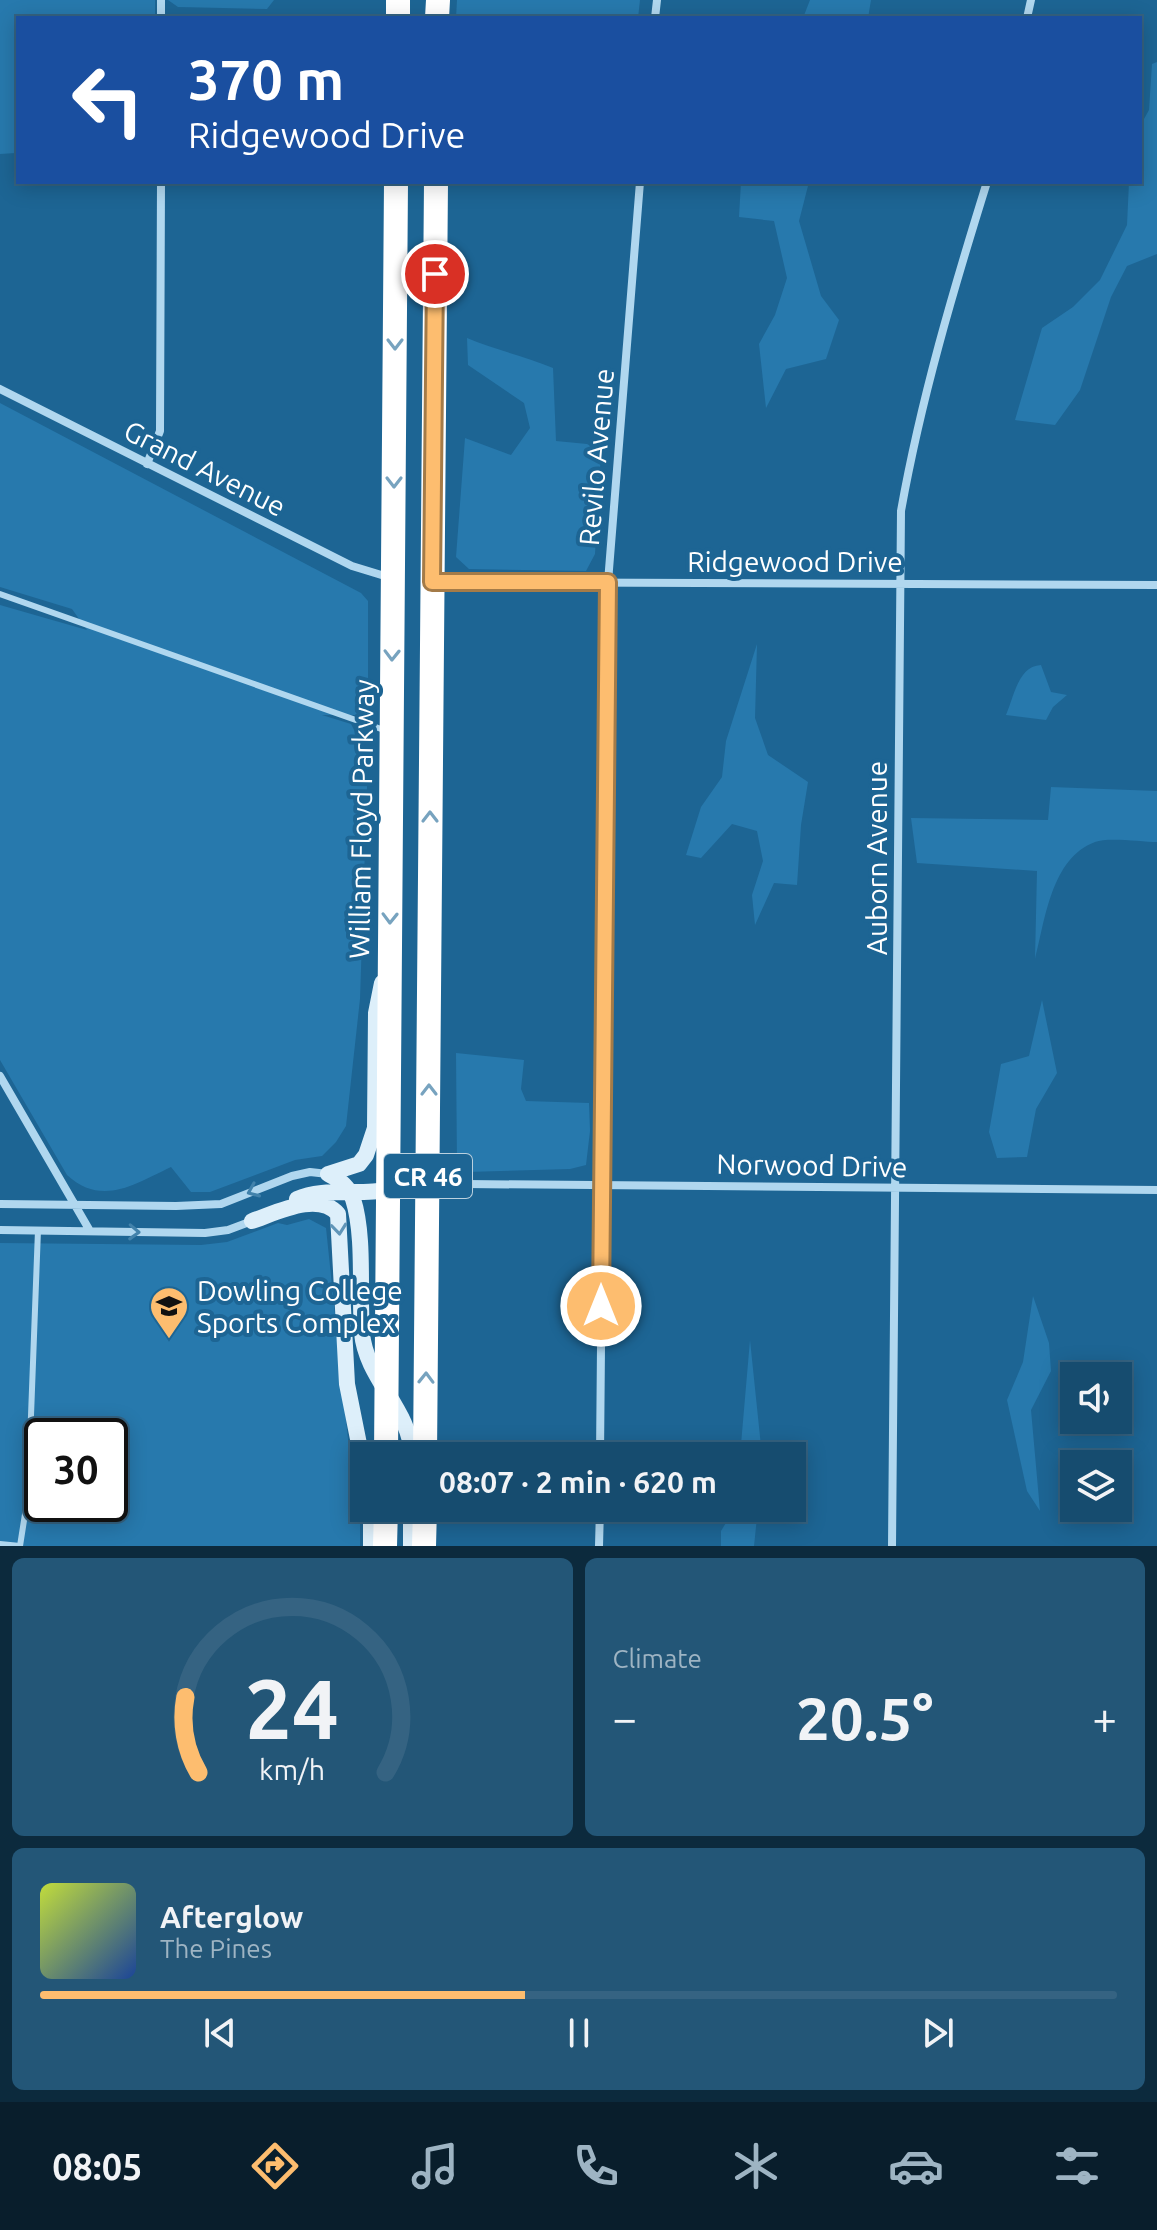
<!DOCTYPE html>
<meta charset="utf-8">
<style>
body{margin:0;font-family:Ubuntu,sans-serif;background:#235677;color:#f1f3f6;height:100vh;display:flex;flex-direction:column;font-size:30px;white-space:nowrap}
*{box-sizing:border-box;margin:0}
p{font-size:26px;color:#9eb4c3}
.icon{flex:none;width:44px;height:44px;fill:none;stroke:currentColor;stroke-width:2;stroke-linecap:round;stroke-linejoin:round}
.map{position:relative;height:1546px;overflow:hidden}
.panel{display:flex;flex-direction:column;gap:12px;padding:12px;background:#0c2a3d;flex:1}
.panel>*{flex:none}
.banner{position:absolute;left:16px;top:16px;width:1126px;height:168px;border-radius:0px;box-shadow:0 4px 20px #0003,0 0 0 2px #356382;background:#1a4fa0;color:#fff;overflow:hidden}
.tools{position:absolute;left:1060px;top:1362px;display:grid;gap:16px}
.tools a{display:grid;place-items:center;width:72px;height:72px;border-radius:0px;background:#164c6f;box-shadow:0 4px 20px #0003,0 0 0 2px #356382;font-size:40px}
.speed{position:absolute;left:24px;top:1418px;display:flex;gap:16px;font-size:40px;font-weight:700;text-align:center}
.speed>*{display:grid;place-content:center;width:104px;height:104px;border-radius:50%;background:#164c6f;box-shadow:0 4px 20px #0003,0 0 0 2px #356382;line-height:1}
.speed .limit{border:4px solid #111;border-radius:12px;background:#fff;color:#111}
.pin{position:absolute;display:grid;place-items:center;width:68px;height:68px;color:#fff;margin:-34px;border:4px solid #fff;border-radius:50%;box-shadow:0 2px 8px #0007}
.me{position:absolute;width:88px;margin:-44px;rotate:0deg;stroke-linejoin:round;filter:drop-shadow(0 0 6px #0008)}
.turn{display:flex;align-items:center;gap:28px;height:168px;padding:0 40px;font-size:36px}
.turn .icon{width:104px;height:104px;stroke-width:2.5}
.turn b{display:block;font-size:56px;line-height:68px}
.big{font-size:60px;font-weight:600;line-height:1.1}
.panel .card{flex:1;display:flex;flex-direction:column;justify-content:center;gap:12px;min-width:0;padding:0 28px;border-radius:12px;background:#235677}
.panel .dial{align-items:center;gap:0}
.dial svg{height:208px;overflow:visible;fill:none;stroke:#356382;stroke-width:7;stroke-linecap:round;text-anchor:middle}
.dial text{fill:#f1f3f6;stroke:none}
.song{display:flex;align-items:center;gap:24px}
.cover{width:96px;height:96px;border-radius:12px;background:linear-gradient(135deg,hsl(70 70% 55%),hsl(220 70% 35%))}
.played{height:8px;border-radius:4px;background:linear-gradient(90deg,#fdbd6f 45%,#356382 45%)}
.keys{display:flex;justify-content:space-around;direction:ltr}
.heat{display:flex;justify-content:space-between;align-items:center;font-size:44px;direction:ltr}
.panel .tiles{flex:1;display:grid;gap:12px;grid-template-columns:1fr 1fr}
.card:last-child{grid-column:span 2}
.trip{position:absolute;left:350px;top:1442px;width:456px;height:80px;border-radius:0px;background:#164c6f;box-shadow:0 4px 20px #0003,0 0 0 2px #356382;font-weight:600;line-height:80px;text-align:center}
.tabs{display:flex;height:128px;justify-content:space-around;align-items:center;background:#091e2c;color:#9eb4c3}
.tabs .icon{width:56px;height:56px}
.tabs .active{color:#fdbd6f}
.tabs b{font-size:36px;color:#f1f3f6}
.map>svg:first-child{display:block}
.green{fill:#2779ad;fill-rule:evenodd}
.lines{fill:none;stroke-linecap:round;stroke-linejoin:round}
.lane{stroke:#b0d7ef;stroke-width:6}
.street{stroke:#b0d7ef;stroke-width:8}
.secondary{stroke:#ddeffa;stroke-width:16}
.highway{stroke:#fff;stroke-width:24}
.oneway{stroke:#77a3bf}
.oneway2{stroke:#4282ab}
.oneway3{stroke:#6095b8}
.route-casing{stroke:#a47b48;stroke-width:20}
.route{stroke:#fdbd6f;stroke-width:14}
.labels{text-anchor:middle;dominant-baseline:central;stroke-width:8;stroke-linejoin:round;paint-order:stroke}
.shield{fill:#1d6594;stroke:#bbd1df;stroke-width:2}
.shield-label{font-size:26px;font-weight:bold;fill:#fff}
.street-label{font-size:28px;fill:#fff;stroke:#1d6594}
.poi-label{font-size:28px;fill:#fff;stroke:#1d6594;text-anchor:start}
</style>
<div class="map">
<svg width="1157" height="1546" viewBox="0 0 1157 1546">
<rect width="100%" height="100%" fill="#1d6594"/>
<!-- green -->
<path class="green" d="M0,0H155V18H18V148L16,153L0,154Z
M168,0H274L267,9L178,7Z
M457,0H640L638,18H456Z
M810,0H871L868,18H803Z
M1157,62V254L1127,266L1111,297L1080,390L1055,425L1015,420L1042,328L1073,307L1100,280L1127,225L1129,182H1140V126L1149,110L1152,64Z
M741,182H809L799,221L821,296L839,320L826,359L786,369L766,408L759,344L775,315L787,278L774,221L739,217Z
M467,338C495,350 525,356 553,368L556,441L587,444L601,452L595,554L586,571L469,569L456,557L465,438L511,455L530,428L524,403L468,365Z
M0,403L361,593L368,601V708L362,715H322L351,724L368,757L360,999L346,1126L336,1142L322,1156L295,1160L210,1192H191L171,1167C135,1184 102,1207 67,1175L0,1060V605L87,630L72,609L0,587Z
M757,644L755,718L768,755L808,782L801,825L797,885L774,883L755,925L752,895L763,861L757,831L732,824L701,858L686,855L701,807L722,777L726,741Z
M1041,665L1051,692L1067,695L1053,707L1046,720L1006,715C1014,697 1018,666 1041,665Z
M1051,787L1157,791V842C1142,842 1108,837 1095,842C1051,858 1045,921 1035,959L1037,871L917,863L911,818L1048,820Z
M1042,1000L1057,1073L1036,1109L1027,1157L997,1158L989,1132L1001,1064L1029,1056Z
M456,1053L524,1060L521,1089L526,1101L589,1103L590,1131L586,1165L570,1169L466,1172L457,1165Z
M309,1219L326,1228L351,1468L360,1515V1546H0V1243L201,1245L227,1242L278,1223L287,1225ZM42,1436H110V1504H42Z
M1033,1296L1049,1343L1051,1371L1031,1410L1040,1511L1027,1491L1007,1400L1023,1362Z
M750,1340L762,1456H740Z
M735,1508H758L754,1546H721V1531Z"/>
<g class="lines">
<!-- lane -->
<path class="lane" d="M0,594L384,730
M0,1544L20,1546L28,1495L38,1230"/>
<!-- street -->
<path class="street" d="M161,18V0
M655,18L657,0
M1027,18L1031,0
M0,389L352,566L388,577
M147,464L160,431L161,182
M437,582L1157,585
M0,1076L90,1231
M466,1184L1157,1190
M0,1204L176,1206L221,1204L292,1176L310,1172L328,1174
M0,1230L205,1233L228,1230L252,1221
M600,1456L608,582L640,182
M599,1546L600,1508
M892,1546L901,511C921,399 953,291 987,182"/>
<!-- secondary -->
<path class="secondary" d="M328,1174C339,1179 349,1187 353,1199C365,1236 359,1293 362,1333C366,1379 411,1410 412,1456
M328,1174L359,1164L366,1155L375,1128L376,1013L382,983
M297,1199C338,1180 407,1213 424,1156
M252,1221C276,1213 318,1191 338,1214L347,1384L364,1469
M371,1508V1546
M411,1546V1508"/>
<!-- highway -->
<path class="highway" d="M398,18V0
M437,18L438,0
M386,1456L396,182
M425,1456L436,182
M385,1546L386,1508
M424,1546L425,1508"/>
</g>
<!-- one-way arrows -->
<defs><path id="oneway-chevron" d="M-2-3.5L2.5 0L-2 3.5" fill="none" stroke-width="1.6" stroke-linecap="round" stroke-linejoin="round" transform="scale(2)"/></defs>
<g class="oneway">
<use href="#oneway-chevron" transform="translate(395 344) rotate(90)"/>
<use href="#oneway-chevron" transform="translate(394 482) rotate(90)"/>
<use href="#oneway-chevron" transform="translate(392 655) rotate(91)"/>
<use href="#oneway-chevron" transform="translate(430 817) rotate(-90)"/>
<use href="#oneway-chevron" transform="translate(390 918) rotate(91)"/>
<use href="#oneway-chevron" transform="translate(429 1090) rotate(-90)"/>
<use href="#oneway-chevron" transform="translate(426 1378) rotate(-89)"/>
</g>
<g class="oneway2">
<use href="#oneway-chevron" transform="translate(253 1191) rotate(157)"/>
<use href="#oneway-chevron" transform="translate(134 1232) rotate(2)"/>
</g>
<use class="oneway3" href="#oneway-chevron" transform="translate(339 1229) rotate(84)"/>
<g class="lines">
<defs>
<path id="route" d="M435,274L432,582H608L601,1306"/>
</defs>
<!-- route casing -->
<use href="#route" class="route-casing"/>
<!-- route -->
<use href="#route" class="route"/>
</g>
<!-- icons -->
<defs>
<symbol id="university-pin" viewBox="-11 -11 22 30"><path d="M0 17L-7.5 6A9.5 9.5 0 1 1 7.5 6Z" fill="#fdbd6f" stroke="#1d6594"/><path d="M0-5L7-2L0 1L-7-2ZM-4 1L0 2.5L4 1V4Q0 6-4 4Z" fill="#111"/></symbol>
</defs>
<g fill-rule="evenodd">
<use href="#university-pin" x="147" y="1284" width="44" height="60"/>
</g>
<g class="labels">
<!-- shield labels -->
<rect class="shield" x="384" y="1154" width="88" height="44" rx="6"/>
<g class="shield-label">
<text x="428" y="1176">CR 46</text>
</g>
<!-- street labels -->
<g class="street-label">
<text transform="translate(596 457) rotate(-85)">Revilo Avenue</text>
<text transform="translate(205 468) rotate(27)">Grand Avenue</text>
<text x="795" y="561">Ridgewood Drive</text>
<text transform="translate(361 819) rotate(-89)">William Floyd Parkway</text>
<text transform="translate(876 858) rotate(-90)">Auborn Avenue</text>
<text transform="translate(812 1165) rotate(1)">Norwood Drive</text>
</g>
<!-- poi labels -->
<g class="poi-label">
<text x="197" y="1290">Dowling College<tspan x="197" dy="32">Sports Complex</tspan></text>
</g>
</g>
</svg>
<div class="tools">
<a><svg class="icon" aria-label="sound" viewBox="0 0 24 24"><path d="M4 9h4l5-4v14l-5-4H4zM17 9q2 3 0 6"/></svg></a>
<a><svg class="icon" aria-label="layers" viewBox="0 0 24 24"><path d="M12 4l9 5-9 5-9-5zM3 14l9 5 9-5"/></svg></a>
</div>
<div class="speed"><div class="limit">30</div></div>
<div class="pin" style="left:435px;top:274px;background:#d93025"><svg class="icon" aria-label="arrive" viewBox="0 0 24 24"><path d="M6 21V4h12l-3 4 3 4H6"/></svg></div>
<svg class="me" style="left:601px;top:1306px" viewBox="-20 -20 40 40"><circle r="17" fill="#fdbd6f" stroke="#fff" stroke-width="3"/><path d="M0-11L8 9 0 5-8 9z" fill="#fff"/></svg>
<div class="trip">08:07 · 2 min · 620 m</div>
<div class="banner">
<div class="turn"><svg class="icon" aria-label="left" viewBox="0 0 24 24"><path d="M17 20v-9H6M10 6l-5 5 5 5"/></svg><div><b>370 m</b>Ridgewood Drive</div></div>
</div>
</div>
<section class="panel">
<div class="tiles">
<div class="card dial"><svg viewBox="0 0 100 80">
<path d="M14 69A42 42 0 1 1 86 69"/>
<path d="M14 69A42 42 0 0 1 9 40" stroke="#fdbd6f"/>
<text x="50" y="56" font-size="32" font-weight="700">24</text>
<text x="50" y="72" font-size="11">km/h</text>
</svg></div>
<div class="card"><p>Climate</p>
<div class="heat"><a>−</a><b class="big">20.5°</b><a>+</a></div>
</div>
<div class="card">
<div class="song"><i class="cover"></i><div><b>Afterglow</b><p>The Pines</p></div></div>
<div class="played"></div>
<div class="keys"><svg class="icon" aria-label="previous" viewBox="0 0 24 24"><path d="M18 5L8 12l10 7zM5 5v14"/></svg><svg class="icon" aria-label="pause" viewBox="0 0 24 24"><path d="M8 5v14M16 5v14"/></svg><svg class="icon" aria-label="next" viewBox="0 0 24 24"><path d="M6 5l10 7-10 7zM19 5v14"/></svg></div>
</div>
</div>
</section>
<nav class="tabs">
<b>08:05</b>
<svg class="icon active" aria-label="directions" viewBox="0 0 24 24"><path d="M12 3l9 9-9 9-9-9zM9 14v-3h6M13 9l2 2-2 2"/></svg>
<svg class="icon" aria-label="music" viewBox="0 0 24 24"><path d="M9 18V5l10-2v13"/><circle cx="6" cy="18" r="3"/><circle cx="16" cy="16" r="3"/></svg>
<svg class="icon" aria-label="phone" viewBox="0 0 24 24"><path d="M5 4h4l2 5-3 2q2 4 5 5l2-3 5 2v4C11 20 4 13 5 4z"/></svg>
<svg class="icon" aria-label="climate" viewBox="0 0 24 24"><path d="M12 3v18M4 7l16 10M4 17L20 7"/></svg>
<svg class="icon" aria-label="car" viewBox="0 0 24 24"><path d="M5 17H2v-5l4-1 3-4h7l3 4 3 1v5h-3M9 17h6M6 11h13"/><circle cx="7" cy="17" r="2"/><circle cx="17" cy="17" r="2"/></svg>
<svg class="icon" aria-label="filters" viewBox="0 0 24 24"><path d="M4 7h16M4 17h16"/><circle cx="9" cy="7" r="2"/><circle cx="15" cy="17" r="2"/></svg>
</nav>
